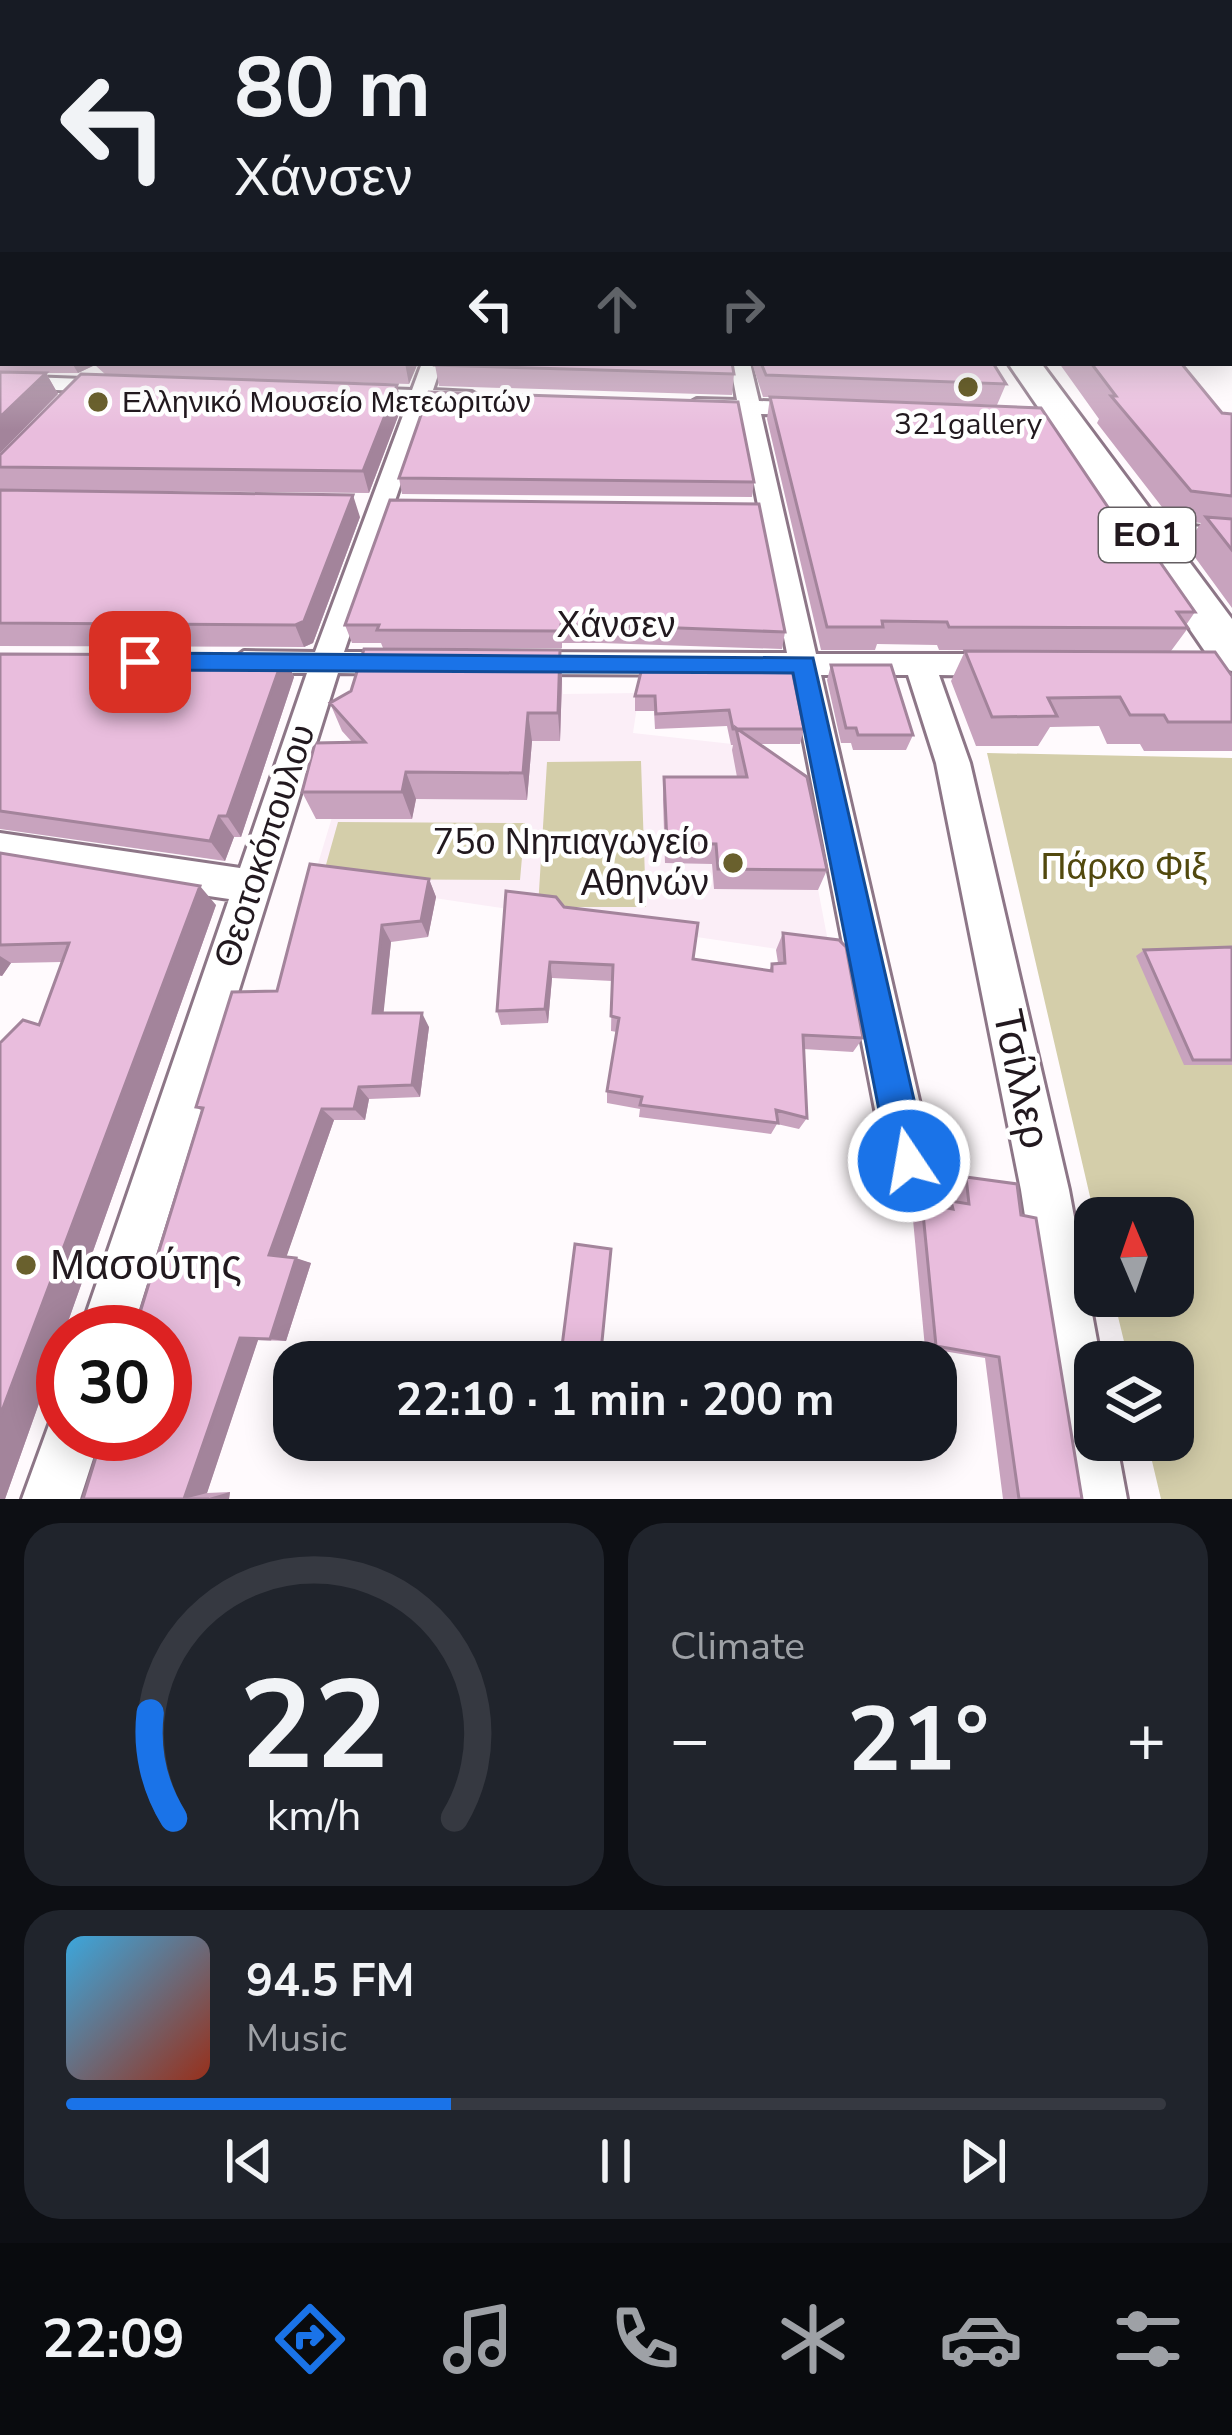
<!DOCTYPE html>
<meta charset="utf-8">
<style>
body{margin:0;font-family:"Nunito Sans",sans-serif;background:#20242c;color:#f1f3f6;height:100vh;display:flex;flex-direction:column;font-size:45px;white-space:nowrap}
*{box-sizing:border-box;margin:0}
p{font-size:39px;color:#9ea1a6}
.icon{flex:none;width:66px;height:66px;fill:none;stroke:currentColor;stroke-width:2;stroke-linecap:round;stroke-linejoin:round}
.map{position:relative;height:1499px;overflow:hidden}
.panel{display:flex;flex-direction:column;gap:24px;padding:24px;background:#0d0f14;flex:1}
.panel>*{flex:none}
.top-card{position:absolute;left:0px;top:0px;width:1233px;height:366px;box-shadow:0 6px 30px #0003;background:#171b24;color:#f1f3f6;overflow:hidden}
.needle{width:78px;rotate:358deg}
.buttons{position:absolute;left:1074px;top:1197px;display:grid;gap:24px}
.buttons a{display:grid;place-items:center;width:120px;height:120px;border-radius:24px;background:#171b24;box-shadow:0 6px 30px #0003;font-size:60px}
.speed{position:absolute;left:36px;top:1305px;display:flex;gap:24px;font-size:60px;font-weight:700;text-align:center}
.speed>*{display:grid;place-content:center;width:156px;height:156px;border-radius:50%;background:#171b24;box-shadow:0 6px 30px #0003;line-height:1}
.speed .limit{border:18px solid #d22;background:#fff;color:#111}
.pin{position:absolute;display:grid;place-items:center;width:102px;height:102px;color:#fff;margin:-51px;border-radius:24px;box-shadow:0 6px 18px #0006}
.me{position:absolute;width:132px;margin:-66px;rotate:348deg;stroke-linejoin:round;filter:drop-shadow(0 0 9px #0008)}
.turn{display:flex;align-items:center;gap:42px;height:252px;padding:0 36px;font-size:54px}
.turn .icon{width:156px;height:156px;stroke-width:2.5}
.turn b{display:block;font-size:84px;line-height:102px}
.lanes{display:flex;align-items:center;height:114px;padding:0 36px;background:#0003;justify-content:center;gap:60px;direction:ltr}
.lanes .off{opacity:.35}
.big{font-size:90px;font-weight:700;line-height:1.1}
.panel .card{flex:1;display:flex;flex-direction:column;justify-content:center;gap:18px;min-width:0;padding:0 42px;border-radius:36px;background:#20242c}
.panel .dial{align-items:center;gap:0}
.dial svg{height:312px;overflow:visible;fill:none;stroke:#363941;stroke-width:7;stroke-linecap:round;text-anchor:middle}
.dial text{fill:#f1f3f6;stroke:none}
.song{display:flex;align-items:center;gap:36px}
.cover{width:144px;height:144px;border-radius:18px;background:linear-gradient(135deg,hsl(200 70% 55%),hsl(10 70% 35%))}
.played{height:12px;border-radius:6px;background:linear-gradient(90deg,#1a73e8 35%,#363941 35%)}
.keys{display:flex;justify-content:space-around;direction:ltr}
.heat{display:flex;justify-content:space-between;align-items:center;font-size:66px;direction:ltr}
.panel .tiles{flex:1;display:grid;gap:24px;grid-template-columns:1fr 1fr}
.card:last-child{grid-column:span 2}
.trip{position:absolute;left:273px;top:1341px;width:684px;height:120px;border-radius:36px;background:#171b24;box-shadow:0 6px 30px #0003;font-weight:700;line-height:120px;text-align:center}
.tab-bar{display:flex;height:192px;justify-content:space-around;align-items:center;background:#090b0e;color:#9ea1a6}
.tab-bar .icon{width:84px;height:84px}
.tab-bar .on{color:#1a73e8}
.tab-bar b{font-size:54px;color:#f1f3f6}
.map>svg:first-child{display:block}
.built{fill:#fbeef7}
.green{fill:#d4ceaa}
.lines{fill:none;stroke-linecap:round;stroke-linejoin:round}
.street-casing{stroke:#8d7687;stroke-width:6}
.secondary-casing{stroke:#8d7687;stroke-width:6}
.primary-casing{stroke:#8d7687;stroke-width:6}
.street{fill:#fff;fill-rule:evenodd}
.secondary{fill:#fff;fill-rule:evenodd}
.primary{fill:#fff;fill-rule:evenodd}
.wall{fill:#c8a3be}
.shaded-wall{fill:#a3849b}
.building{fill:#e9bddd;stroke:#a3849b;stroke-width:3}
.route{fill:#1a73e8;stroke:#114b97;stroke-width:3}
.poi-dot{fill:#69602d;stroke:#fff;stroke-width:4.5}
.labels{text-anchor:middle;dominant-baseline:central;stroke-width:9;stroke-linejoin:round;paint-order:stroke}
.far-poi-label{font-size:30px;fill:#22191f;stroke:#fff;text-anchor:start}
.shield{fill:#fff;stroke:#645e62;stroke-width:3}
.shield-label{font-size:33px;font-weight:bold;fill:#22191f}
.street-label{font-size:36px;fill:#22191f;stroke:#fff}
.poi-label{font-size:36px;fill:#22191f;stroke:#fff;text-anchor:end}
.park-label{font-size:36px;fill:#52490e;stroke:#fff}
.near-street-label{font-size:42px;fill:#22191f;stroke:#fff}
.near-poi-label{font-size:42px;fill:#22191f;stroke:#fff;text-anchor:start}
</style>
<div class="map">
<svg width="1232" height="1499" viewBox="0 0 1232 1499">
<rect width="100%" height="100%" fill="#fffafd"/>
<!-- built -->
<path class="built" d="M562,678L563,694L639,693L633,733L769,748L776,781L808,837L831,957L313,880L354,745L342,731L362,719L512,679Z"/>
<!-- green -->
<path class="green" d="M987,753L1232,758V1499H1161L1147,1440H1173V1362H1129L1113,1296H1173V1218H1095Z
M641,761L646,907H538L547,762Z
M338,822L525,823L520,880L322,879Z"/>
<g class="lines">
<defs>
<path id="street" d="M1230,346H1232V358H1230Z
M422,363H442L433,390L472,392L482,398L472,404L428,403L344,652H402L417,663L402,674L338,673L132,1332H80L229,899L0,865V833L240,868L307,673H244L229,662L244,651L315,652L408,402L356,400L346,394L356,388L412,390Z
M730,363H750L759,401L814,403L825,409L814,415L761,414L816,654H1002L1017,665L1002,676L939,675L970,763L1069,1190L1101,1362H1095V1440H1116L1127,1499H1069L1021,1190L936,763L908,675H821L933,1161L926,1178L909,1185L892,1178L885,1161L791,675L520,674L505,663L520,652L787,653L740,413L697,411L686,405L697,399L737,400Z
M0,376L112,380L122,386L112,392L0,388Z
M1142,521L1232,530V546L1133,534V524Z
M63,1410V1434H101L80,1499H22L53,1414Z"/>
<path id="secondary" d="M1230,238L1232,239V259L1230,258Z"/>
<path id="primary" d="M1008,363H1041L1232,619V671L1215,666Z"/>
</defs>
<!-- street casing -->
<use href="#street" class="street-casing"/>
<!-- secondary casing -->
<use href="#secondary" class="secondary-casing"/>
<!-- primary casing -->
<use href="#primary" class="primary-casing"/>
<!-- street -->
<use href="#street" class="street"/>
<!-- secondary -->
<use href="#secondary" class="secondary"/>
<!-- primary -->
<use href="#primary" class="primary"/>
</g>
<!-- wall -->
<path class="wall" d="M0,220H3V363H418L409,384L106,375L95,365L78,373H46L58,394L0,453Z
M752,363H993L1006,384L997,405L789,398L1118,522L1195,612L1186,625L1188,628L1171,651L939,650L937,645L877,644L875,650H821L767,419L770,397H763Z
M1059,363H1181L1222,413L1232,414V608L1186,545L1201,523L1172,520L1097,423L1099,419Z
M435,365L734,374L732,395L439,386Z
M402,406L369,493L0,490V455Z
M399,478L754,482L752,497L402,494Z
M0,490L360,517L313,643L304,647L0,646Z
M390,500L785,632L782,649L601,643H562V648H383L381,643H352L345,625Z
M560,650L562,679L560,741H532L527,800L416,799L412,819H316L302,792L352,742L342,731L330,703Z
M965,651L1232,676V751H1144L1140,744H1107L1099,726L1050,727L1038,746H976L951,681Z
M0,654L284,655L294,677L241,837H234L225,861L0,829Z
M643,664L804,729L800,744H760L827,870L818,890L714,889L712,864L665,863L663,799L664,777H737L732,750L733,745H731L727,726L655,729L654,711H635V696Z
M831,665L913,735L906,750H853L851,743H841L827,680Z
M0,853L216,905L5,1499H0L39,1025L62,962L11,963L2,976H0Z
M429,879L436,897L428,937L391,942L383,1013L429,1027L420,1097L369,1099L365,1120H334L286,1257L311,1263L286,1341L258,1340L207,1493L230,1492L229,1499H83L202,1111L196,1107L277,991Z
M564,907L693,959L769,971L772,964L778,963L776,950L783,933L863,1038L853,1052L803,1049L807,1118L799,1129L777,1124L771,1134L639,1117L640,1109L607,1103V1091L617,1032L611,1031L612,981L552,978L548,1023L501,1025L497,1011Z
M1232,947V1065H1184L1136,956L1144,950Z
M966,1177L1021,1215L1082,1499H1003L985,1358L925,1348L912,1209L922,1203L940,1207L951,1201L957,1202L955,1184Z"/>
<!-- shaded-wall -->
<path class="shaded-wall" d="M72,363H94L95,365L78,373Z
M405,363H418L409,384Z
M46,373L58,394L0,453V417Z
M397,385L402,406L369,493L363,471Z
M353,495L360,517L313,643L304,647L295,625Z
M560,650L562,679L560,741L558,713Z
M284,655L294,677L241,837L227,816Z
M528,713L532,741L527,800L523,773Z
M406,772L416,799L412,819L402,792Z
M219,816L234,837L225,861L210,841Z
M429,879L436,897L428,937L421,921Z
M200,886L216,905L5,1499H0V1416Z
M382,925L391,942L382,1028L373,1013Z
M0,956L11,963L2,976L0,975Z
M550,962L552,978L548,1023L545,1009Z
M422,1013L429,1027L420,1097L412,1085Z
M359,1087L369,1099L365,1120L354,1109Z
M322,1109L334,1120L285,1261L269,1255Z
M296,1258L311,1263L286,1341L270,1339Z
M240,1338L258,1340L207,1493L184,1499Z
M230,1492L229,1499H209V1498Z"/>
<!-- building -->
<path class="building" d="M0,220H3V352H0Z
M1230,280L1232,287V314H1230Z
M436,363H732L734,374L435,365Z
M761,363H993L1006,384L766,375Z
M1091,363H1181L1222,413L1232,414V496L1191,491L1111,396H1116Z
M0,372L46,373L0,417Z
M81,374L397,385L363,471L0,467V455Z
M429,392L738,402L754,482L399,478Z
M770,397L1041,408L1118,522H1132L1195,612H1177L1188,628L949,627L947,622L882,621L883,627H827Z
M0,490L353,495L304,621L295,625L0,623Z
M390,500L759,504L785,632L601,625H561V631L377,630L379,625H345Z
M1206,517L1232,519V550Z
M364,649L560,650L558,713H528L523,773L406,772L402,792H302L315,743L365,742L330,703L351,691Z
M965,651L1215,652L1232,676V722H1168L1164,715H1130L1120,697L1048,698L1057,716L992,717Z
M0,654L284,655L227,816H219L210,841L0,811Z
M643,664L791,665L804,729H733L729,710L656,714L655,696H635Z
M831,665H891L913,735H858L856,728H846Z
M736,728L807,777L827,870L718,869L716,844L667,843L664,777H747Z
M0,853L200,886L0,1416V1043L23,1020L39,1025L69,943L0,945Z
M310,864L429,879L421,921L382,925L373,1013H422L412,1085L359,1087L354,1109H322L269,1255L296,1258L270,1339L240,1338L184,1499H209H83L103,1434H165V1332H134L203,1108L196,1107L232,992L277,991Z
M506,891L556,897L564,907L698,923L693,959L772,971V964L785,963L783,933L839,940L846,947L863,1038L803,1035L807,1118L776,1110L778,1123L640,1105L642,1097L607,1091L619,1018L611,1016L613,965L550,962L545,1009L497,1011Z
M1232,947V1060H1193L1144,950Z
M966,1177L1017,1184L1021,1215L1036,1218L1082,1499H1019L999,1357L936,1346L922,1203L953,1209L951,1201L969,1204Z
M575,1244L611,1249L600,1362H560Z"/>
<!-- sky -->
<linearGradient id="sky" x2="0" y2="1"><stop stop-color="#92b0bc"/><stop offset="0.51" stop-color="#fffdfe"/><stop offset="1" stop-color="#fffdfe" stop-opacity="0"/></linearGradient>
<rect width="1232" height="430" fill="url(#sky)"/>
<!-- route -->
<path class="route" d="M140,653L813,658L928,1161L922,1175L909,1181L895,1175L889,1161L793,673L140,670L127,662Z"/>
<!-- markers -->
<g class="poi-dot">
<circle cx="968" cy="387" r="12"/>
<circle cx="98" cy="402" r="12"/>
<circle cx="733" cy="863" r="12"/>
<circle cx="26" cy="1265" r="12"/>
</g>
<g class="labels">
<!-- far-poi labels -->
<g class="far-poi-label">
<text x="122" y="402">Ελληνικό Μουσείο Μετεωριτών</text>
<text x="968" y="424" text-anchor="middle">321gallery</text>
</g>
<!-- shield labels -->
<rect class="shield" x="1099" y="508" width="96" height="54" rx="9"/>
<g class="shield-label">
<text x="1147" y="535">ΕΟ1</text>
</g>
<!-- street labels -->
<g class="street-label">
<text x="616" y="625">Χάνσεν</text>
<text transform="translate(265 846) rotate(-72)">Θεοτοκόπουλου</text>
</g>
<!-- poi labels -->
<g class="poi-label">
<text x="709" y="842">75ο Νηπιαγωγείο<tspan x="709" dy="41">Αθηνών</tspan></text>
</g>
<!-- park labels -->
<g class="park-label">
<text x="1124" y="867">Πάρκο Φιξ</text>
</g>
<!-- near-street labels -->
<g class="near-street-label">
<text transform="translate(1021 1079) rotate(78)">Τσίλλερ</text>
</g>
<!-- near-poi labels -->
<g class="near-poi-label">
<text x="50" y="1265">Μασούτης</text>
</g>
</g>
</svg>
<div class="buttons">
<a><svg class="needle" viewBox="-14 -14 28 28"><path d="M0-13l5 13h-10z" fill="#e53935"/><path d="M0 13l5-13h-10z" fill="#9ea1a6"/></svg></a>
<a><svg class="icon" aria-label="layers" viewBox="0 0 24 24"><path d="M12 4l9 5-9 5-9-5zM3 14l9 5 9-5"/></svg></a>
</div>
<div class="speed"><div class="limit">30</div></div>
<div class="pin" style="left:140px;top:662px;background:#d93025"><svg class="icon" aria-label="arrive" viewBox="0 0 24 24"><path d="M6 21V4h12l-3 4 3 4H6"/></svg></div>
<svg class="me" style="left:909px;top:1161px" viewBox="-20 -20 40 40"><circle r="17" fill="#1a73e8" stroke="#fff" stroke-width="3"/><path d="M0-11L8 9 0 5-8 9z" fill="#fff"/></svg>
<div class="trip">22:10 · 1 min · 200 m</div>
<div class="top-card">
<div class="turn"><svg class="icon" aria-label="left" viewBox="0 0 24 24"><path d="M17 20v-9H6M10 6l-5 5 5 5"/></svg><div><b>80 m</b>Χάνσεν</div></div>
<div class="lanes"><svg class="icon" aria-label="left" viewBox="0 0 24 24"><path d="M17 20v-9H6M10 6l-5 5 5 5"/></svg><svg class="icon off" aria-label="ahead" viewBox="0 0 24 24"><path d="M12 20V5M6 11l6-6 6 6"/></svg><svg class="icon off" aria-label="right" viewBox="0 0 24 24"><path d="M7 20v-9h11M14 6l5 5-5 5"/></svg></div>
</div>
</div>
<section class="panel">
<div class="tiles">
<div class="card dial"><svg viewBox="0 0 100 80">
<path d="M14 69A42 42 0 1 1 86 69"/>
<path d="M14 69A42 42 0 0 1 8 42" stroke="#1a73e8"/>
<text x="50" y="56" font-size="32" font-weight="700">22</text>
<text x="50" y="72" font-size="11">km/h</text>
</svg></div>
<div class="card"><p>Climate</p>
<div class="heat"><a>−</a><b class="big">21°</b><a>+</a></div>
</div>
<div class="card">
<div class="song"><i class="cover"></i><div><b>94.5 FM</b><p>Music</p></div></div>
<div class="played"></div>
<div class="keys"><svg class="icon" aria-label="previous" viewBox="0 0 24 24"><path d="M18 5L8 12l10 7zM5 5v14"/></svg><svg class="icon" aria-label="pause" viewBox="0 0 24 24"><path d="M8 5v14M16 5v14"/></svg><svg class="icon" aria-label="next" viewBox="0 0 24 24"><path d="M6 5l10 7-10 7zM19 5v14"/></svg></div>
</div>
</div>
</section>
<nav class="tab-bar">
<b>22:09</b>
<svg class="icon on" aria-label="directions" viewBox="0 0 24 24"><path d="M12 3l9 9-9 9-9-9zM9 14v-3h6M13 9l2 2-2 2"/></svg>
<svg class="icon" aria-label="music" viewBox="0 0 24 24"><path d="M9 18V5l10-2v13"/><circle cx="6" cy="18" r="3"/><circle cx="16" cy="16" r="3"/></svg>
<svg class="icon" aria-label="phone" viewBox="0 0 24 24"><path d="M5 4h4l2 5-3 2q2 4 5 5l2-3 5 2v4C11 20 4 13 5 4z"/></svg>
<svg class="icon" aria-label="climate" viewBox="0 0 24 24"><path d="M12 3v18M4 7l16 10M4 17L20 7"/></svg>
<svg class="icon" aria-label="car" viewBox="0 0 24 24"><path d="M5 17H2v-5l4-1 3-4h7l3 4 3 1v5h-3M9 17h6M6 11h13"/><circle cx="7" cy="17" r="2"/><circle cx="17" cy="17" r="2"/></svg>
<svg class="icon" aria-label="filters" viewBox="0 0 24 24"><path d="M4 7h16M4 17h16"/><circle cx="9" cy="7" r="2"/><circle cx="15" cy="17" r="2"/></svg>
</nav>
